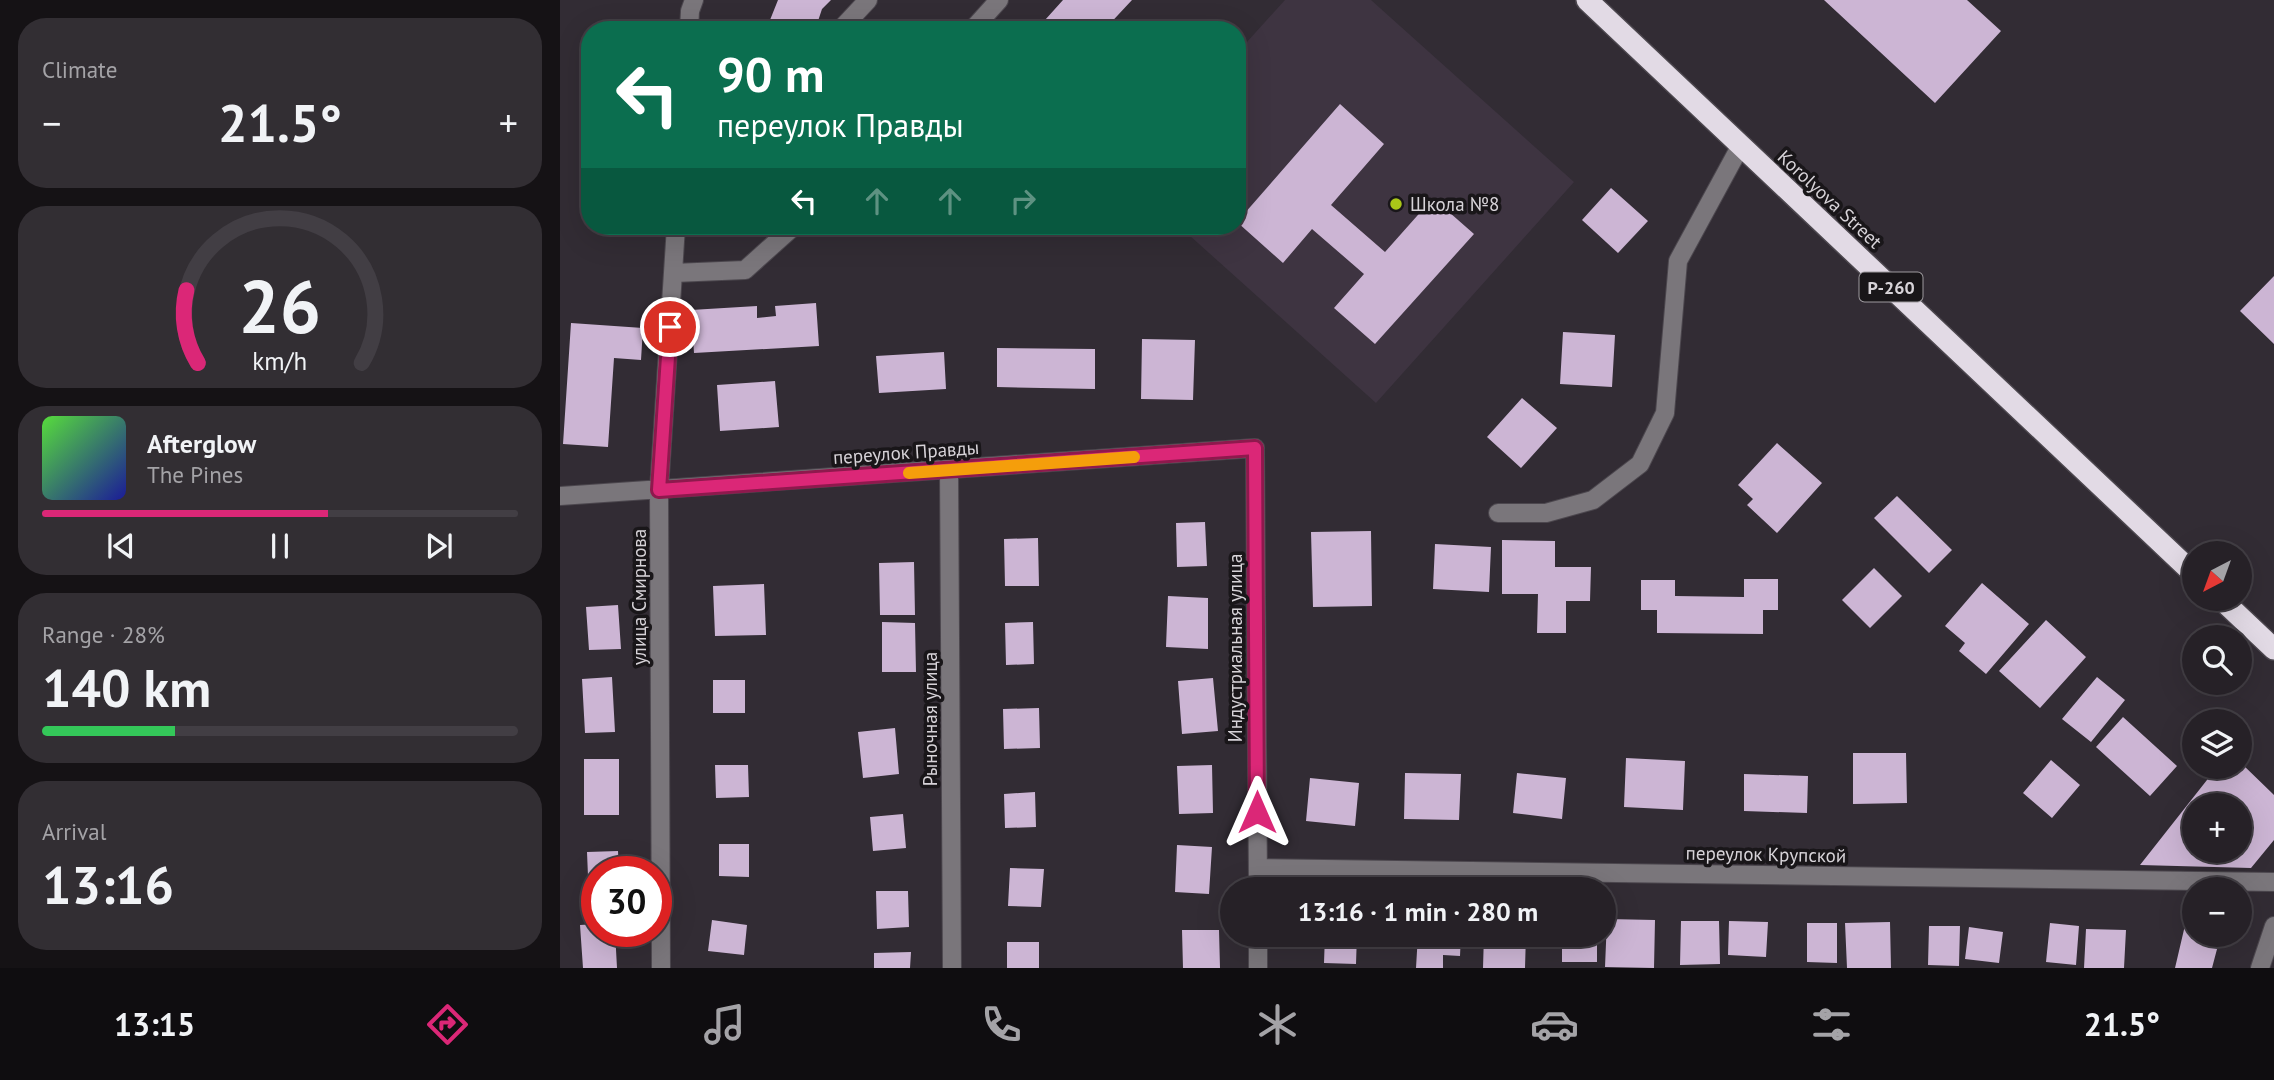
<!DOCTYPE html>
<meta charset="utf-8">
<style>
body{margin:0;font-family:"PT Sans",sans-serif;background:#322e33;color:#f1f3f6;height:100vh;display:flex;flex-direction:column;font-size:26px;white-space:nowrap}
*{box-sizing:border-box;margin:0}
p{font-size:23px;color:#a4a3a7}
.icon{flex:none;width:38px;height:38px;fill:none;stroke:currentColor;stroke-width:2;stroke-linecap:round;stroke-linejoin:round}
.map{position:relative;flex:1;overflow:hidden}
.details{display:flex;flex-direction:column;gap:18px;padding:18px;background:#151215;width:560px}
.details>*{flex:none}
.guide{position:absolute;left:21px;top:21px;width:665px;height:214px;border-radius:28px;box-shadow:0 7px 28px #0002,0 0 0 2px #423e44;background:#0b6e4f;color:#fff;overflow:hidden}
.needle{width:46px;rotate:221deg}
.buttons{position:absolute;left:1622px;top:541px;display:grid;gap:14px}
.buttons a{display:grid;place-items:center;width:70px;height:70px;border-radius:50%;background:#262127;box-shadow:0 7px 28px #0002,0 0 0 2px #423e44;font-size:35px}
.speed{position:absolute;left:21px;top:856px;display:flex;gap:14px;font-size:35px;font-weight:700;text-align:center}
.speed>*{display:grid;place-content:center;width:91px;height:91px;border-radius:50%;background:#262127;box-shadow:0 7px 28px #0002,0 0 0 2px #423e44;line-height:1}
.speed .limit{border:10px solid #d22;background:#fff;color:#111}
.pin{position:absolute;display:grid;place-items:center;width:60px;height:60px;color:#fff;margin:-30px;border:4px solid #fff;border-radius:50%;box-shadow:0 2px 7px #0007}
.me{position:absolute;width:77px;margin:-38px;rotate:0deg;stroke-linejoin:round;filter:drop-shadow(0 0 5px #0008)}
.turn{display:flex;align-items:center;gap:24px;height:147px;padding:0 21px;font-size:32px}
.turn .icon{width:91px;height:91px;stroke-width:2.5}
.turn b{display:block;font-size:49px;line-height:60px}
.lanes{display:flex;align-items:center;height:66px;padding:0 21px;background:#0003;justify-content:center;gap:35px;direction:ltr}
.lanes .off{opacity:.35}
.big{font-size:52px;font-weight:600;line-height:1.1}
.details .tile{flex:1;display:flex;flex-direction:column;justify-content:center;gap:10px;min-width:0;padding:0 24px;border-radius:28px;background:#322e33}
.details .dial{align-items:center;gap:0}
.dial svg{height:182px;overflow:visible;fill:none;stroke:#423e44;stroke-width:7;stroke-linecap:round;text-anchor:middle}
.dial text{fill:#f1f3f6;stroke:none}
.song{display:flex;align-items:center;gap:21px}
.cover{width:84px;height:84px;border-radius:10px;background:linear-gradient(135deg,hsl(110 70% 55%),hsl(240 70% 35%))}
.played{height:7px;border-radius:4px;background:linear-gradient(90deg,#db2777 60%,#423e44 60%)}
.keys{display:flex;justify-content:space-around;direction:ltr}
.heat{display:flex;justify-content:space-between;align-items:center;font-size:38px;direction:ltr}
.charge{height:10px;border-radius:5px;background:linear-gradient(90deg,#34c759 28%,#423e44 0)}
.trip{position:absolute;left:660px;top:877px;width:396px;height:70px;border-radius:35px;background:#262127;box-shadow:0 7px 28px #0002,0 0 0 2px #423e44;font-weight:600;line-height:70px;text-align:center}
.tabs{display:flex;height:112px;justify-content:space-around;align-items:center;background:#0f0d10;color:#a4a3a7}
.tabs .icon{width:49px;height:49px}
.tabs .current{color:#db2777}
.tabs b{font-size:32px;color:#f1f3f6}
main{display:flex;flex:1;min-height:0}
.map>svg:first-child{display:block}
.built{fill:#3e3441}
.building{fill:#ccb5d4;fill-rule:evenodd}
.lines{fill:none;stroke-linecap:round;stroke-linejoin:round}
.minor-casing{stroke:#4c474e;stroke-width:20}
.highway-casing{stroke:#4c474e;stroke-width:24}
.minor{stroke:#7a767b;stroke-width:18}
.highway{stroke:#e2dae5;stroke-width:21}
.route-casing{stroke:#8e194d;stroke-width:18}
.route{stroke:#db2777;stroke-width:12}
.slow{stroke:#f59e0b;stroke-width:12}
.poi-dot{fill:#aac718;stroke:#191619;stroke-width:2.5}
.labels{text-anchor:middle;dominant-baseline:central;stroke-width:7;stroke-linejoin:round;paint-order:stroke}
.shield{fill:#191619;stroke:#9e9a9f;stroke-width:2}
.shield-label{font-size:18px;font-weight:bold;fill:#d7d3d8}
.street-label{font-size:19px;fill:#d7d3d8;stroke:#191619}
.poi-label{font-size:19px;fill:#d7d3d8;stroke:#191619;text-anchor:start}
</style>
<main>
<section class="details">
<div class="tile"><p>Climate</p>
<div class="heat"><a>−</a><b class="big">21.5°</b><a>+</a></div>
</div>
<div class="tile dial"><svg viewBox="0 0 100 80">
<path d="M14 69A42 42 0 1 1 86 69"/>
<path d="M14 69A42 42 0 0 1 9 37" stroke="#db2777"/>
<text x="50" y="56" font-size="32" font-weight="700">26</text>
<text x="50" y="72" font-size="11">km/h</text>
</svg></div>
<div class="tile">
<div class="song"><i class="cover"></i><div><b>Afterglow</b><p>The Pines</p></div></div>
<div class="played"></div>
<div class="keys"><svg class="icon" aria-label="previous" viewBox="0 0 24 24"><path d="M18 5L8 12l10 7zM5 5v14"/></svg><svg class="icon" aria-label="pause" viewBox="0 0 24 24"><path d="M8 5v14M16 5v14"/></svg><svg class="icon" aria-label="next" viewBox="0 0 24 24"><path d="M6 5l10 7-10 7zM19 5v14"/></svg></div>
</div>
<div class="tile"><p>Range · 28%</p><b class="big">140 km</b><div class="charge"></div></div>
<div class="tile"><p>Arrival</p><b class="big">13:16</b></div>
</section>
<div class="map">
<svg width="1714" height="968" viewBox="0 0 1714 968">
<rect width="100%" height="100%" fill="#322c34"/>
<!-- built -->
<path class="built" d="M725,0H811L1014,182L816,403L619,226H677V53Z"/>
<!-- building -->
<path class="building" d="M218,0H271L262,9L255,30H206Z
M503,0H572L544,30H476Z
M1264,0H1407L1441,31L1375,103Z
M780,104L824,144L771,205L825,252L873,198L914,234L815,344L774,308L804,274L752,229L723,263L677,222Z
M1051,188L1088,221L1058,253L1022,220Z
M1714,276V344L1680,311Z
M256,303L259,346L134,353L131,310L197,306V318L216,316L215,306Z
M11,323L83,328L81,360L54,358L48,447L3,444Z
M1003,332L1055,335L1052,387L1000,384Z
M582,339L635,340L633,400L581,399Z
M437,348L535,349V389L437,387Z
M384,352L386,389L319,393L316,356Z
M215,381L219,427L160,431L157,385Z
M962,398L997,428L961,468L927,437Z
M1217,443L1262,483L1217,533L1187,505L1193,499L1178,485Z
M1337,496L1392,550L1369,573L1314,518Z
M645,522L647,566L617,567L616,523Z
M811,531L812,606L753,607L751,532Z
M478,538L479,586H445L444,539Z
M942,540L995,541V567H1031L1030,601H1006V633H977L978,594H942Z
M875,544L931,547L929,592L873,589Z
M354,562L355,615H320L319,563Z
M1314,568L1342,596L1310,628L1282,600Z
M1184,579H1218V610H1203V634L1097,633V610H1081V580H1115V596L1184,597Z
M1422,583L1469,624L1426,674L1399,651L1405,643L1385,626Z
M204,584L206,635L155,636L153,586Z
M608,596L648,598V649L606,647Z
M58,605L61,649L29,650L26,607Z
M1486,620L1526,657L1480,708L1439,671Z
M322,622L355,623L356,672H322Z
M473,622L474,664L446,665L445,623Z
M52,677L55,732L25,733L22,679Z
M1537,677L1565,700L1531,742L1502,719Z
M653,678L658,731L622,734L618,681Z
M153,680H185V713H153Z
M479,708L480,748L444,749L443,709Z
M1563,717L1617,766L1590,796L1536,747Z
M335,728L339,774L303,778L298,732Z
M1293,753H1346L1347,803L1293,804Z
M1066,758L1125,761L1123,810L1064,807Z
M24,759H59V815H24Z
M1491,760L1520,785L1492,818L1463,793Z
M1680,762L1714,795V840L1691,868L1580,865L1658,766H1680ZM1634,805H1680V850H1634Z
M155,765H188L189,797L156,798Z
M652,765L653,813L619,814L617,766Z
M845,773L901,774L899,820L844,819Z
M957,773L1006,778L1002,819L953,813Z
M1184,774L1248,776L1247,813L1184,811Z
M750,778L799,783L795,826L746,821Z
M475,792L476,827L445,828L444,794Z
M343,814L346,848L313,851L310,817Z
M159,844H189V877L159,876Z
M617,845L652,847L649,894L615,892Z
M58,851L59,872H37V900L29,901L27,852Z
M450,868L484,869L481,907L448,906Z
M316,891H348L349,927L317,929Z
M1047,919L1095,920L1094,968L1045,967Z
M152,920L187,925L184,955L148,951Z
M1121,921H1159L1160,964L1120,965Z
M1169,921L1208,922L1206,957L1168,955Z
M1626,921L1634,923V934H1661L1652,968H1615Z
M1330,922L1331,968H1287L1285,923Z
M1247,923H1277V963L1247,962Z
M1490,923L1519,926L1516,965L1486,962Z
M37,924V931H55L57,968H23L20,925Z
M1369,926H1400L1399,966L1368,965Z
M1409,927L1443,932L1439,963L1405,959Z
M1526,929L1566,930L1564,968H1524Z
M622,930H659L660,968H623Z
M765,934H797L796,964L764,963Z
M858,934H901L900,956L883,955V968H856Z
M924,934H966L965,968H923Z
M1002,934H1037V962H1002Z
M447,942H479V968H447Z
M351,952L350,968H314V953Z"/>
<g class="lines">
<defs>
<path id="minor" d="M129,30L130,11L134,0
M280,30L308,0
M412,30L439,0
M114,273L185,270L234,226
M389,470L392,968
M0,496L695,448L698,889
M938,513H986L1033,500L1080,464L1105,413L1118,261L1181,145
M698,868L1714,882
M698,934V968
M101,968L99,490L116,226
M1700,968L1714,926"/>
<path id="highway" d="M1027,0L1634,574
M1660,598L1714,649"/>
</defs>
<!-- minor casing -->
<use href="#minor" class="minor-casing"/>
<!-- highway casing -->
<use href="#highway" class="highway-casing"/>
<!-- minor -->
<use href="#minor" class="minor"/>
<!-- highway -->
<use href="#highway" class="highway"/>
</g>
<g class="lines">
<defs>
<path id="route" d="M110,327L99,490L695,448L697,812"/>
</defs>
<!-- route casing -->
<use href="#route" class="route-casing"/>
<!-- route -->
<use href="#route" class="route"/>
<!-- slow -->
<path class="slow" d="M349,473L574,457"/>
</g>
<!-- markers -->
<circle class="poi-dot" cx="836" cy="204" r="7"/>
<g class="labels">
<!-- shield labels -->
<rect class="shield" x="1299.5" y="272.5" width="63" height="29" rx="5"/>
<g class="shield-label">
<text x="1331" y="287">Р-260</text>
</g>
<!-- street labels -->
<g class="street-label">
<text transform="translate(1270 199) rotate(43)">Korolyova Street</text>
<text transform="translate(346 452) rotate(-4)">переулок Правды</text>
<text transform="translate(79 597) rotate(-90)">улица Смирнова</text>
<text transform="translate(675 648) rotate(-90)">Индустриальная улица</text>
<text transform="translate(370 719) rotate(-90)">Рыночная улица</text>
<text transform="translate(1206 854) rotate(1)">переулок Крупской</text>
</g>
<!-- poi labels -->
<g class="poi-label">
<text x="850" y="204">Школа №8</text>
</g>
</g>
</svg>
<div class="buttons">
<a><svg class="needle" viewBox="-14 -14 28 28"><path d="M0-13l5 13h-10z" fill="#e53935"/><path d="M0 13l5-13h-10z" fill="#a4a3a7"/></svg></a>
<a><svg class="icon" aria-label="search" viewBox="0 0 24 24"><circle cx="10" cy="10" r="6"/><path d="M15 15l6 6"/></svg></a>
<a><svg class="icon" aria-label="layers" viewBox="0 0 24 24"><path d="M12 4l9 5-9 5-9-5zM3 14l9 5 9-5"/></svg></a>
<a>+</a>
<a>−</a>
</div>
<div class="speed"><div class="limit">30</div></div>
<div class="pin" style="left:110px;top:327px;background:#d93025"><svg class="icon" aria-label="arrive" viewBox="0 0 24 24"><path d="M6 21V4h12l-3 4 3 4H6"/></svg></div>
<svg class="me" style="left:697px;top:812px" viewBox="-20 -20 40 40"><path d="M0-17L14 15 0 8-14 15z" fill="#db2777" stroke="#fff" stroke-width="4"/></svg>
<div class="trip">13:16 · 1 min · 280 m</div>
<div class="guide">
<div class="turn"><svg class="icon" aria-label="left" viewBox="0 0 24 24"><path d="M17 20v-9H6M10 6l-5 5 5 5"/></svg><div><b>90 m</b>переулок Правды</div></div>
<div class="lanes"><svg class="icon" aria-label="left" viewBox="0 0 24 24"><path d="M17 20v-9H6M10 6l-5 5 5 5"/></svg><svg class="icon off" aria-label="ahead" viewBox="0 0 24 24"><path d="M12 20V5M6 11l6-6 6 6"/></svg><svg class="icon off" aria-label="ahead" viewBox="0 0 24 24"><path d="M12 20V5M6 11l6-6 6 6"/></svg><svg class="icon off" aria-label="right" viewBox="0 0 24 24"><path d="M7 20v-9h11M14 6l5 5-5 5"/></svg></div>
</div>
</div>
</main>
<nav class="tabs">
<b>13:15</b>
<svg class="icon current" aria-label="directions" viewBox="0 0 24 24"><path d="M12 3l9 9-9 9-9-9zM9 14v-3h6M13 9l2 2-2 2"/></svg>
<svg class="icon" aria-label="music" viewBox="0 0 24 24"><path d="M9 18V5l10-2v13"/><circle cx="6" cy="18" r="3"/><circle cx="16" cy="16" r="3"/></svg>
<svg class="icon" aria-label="phone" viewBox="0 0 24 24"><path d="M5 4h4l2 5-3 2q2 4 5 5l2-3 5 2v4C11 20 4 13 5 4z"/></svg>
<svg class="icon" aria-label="climate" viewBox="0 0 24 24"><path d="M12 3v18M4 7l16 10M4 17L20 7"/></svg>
<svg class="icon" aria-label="car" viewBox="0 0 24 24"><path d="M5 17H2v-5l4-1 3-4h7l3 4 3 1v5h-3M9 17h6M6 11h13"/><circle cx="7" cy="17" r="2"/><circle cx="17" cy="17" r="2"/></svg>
<svg class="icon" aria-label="filters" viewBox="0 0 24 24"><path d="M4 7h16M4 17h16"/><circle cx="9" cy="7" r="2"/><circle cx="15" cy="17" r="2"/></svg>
<b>21.5°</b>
</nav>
